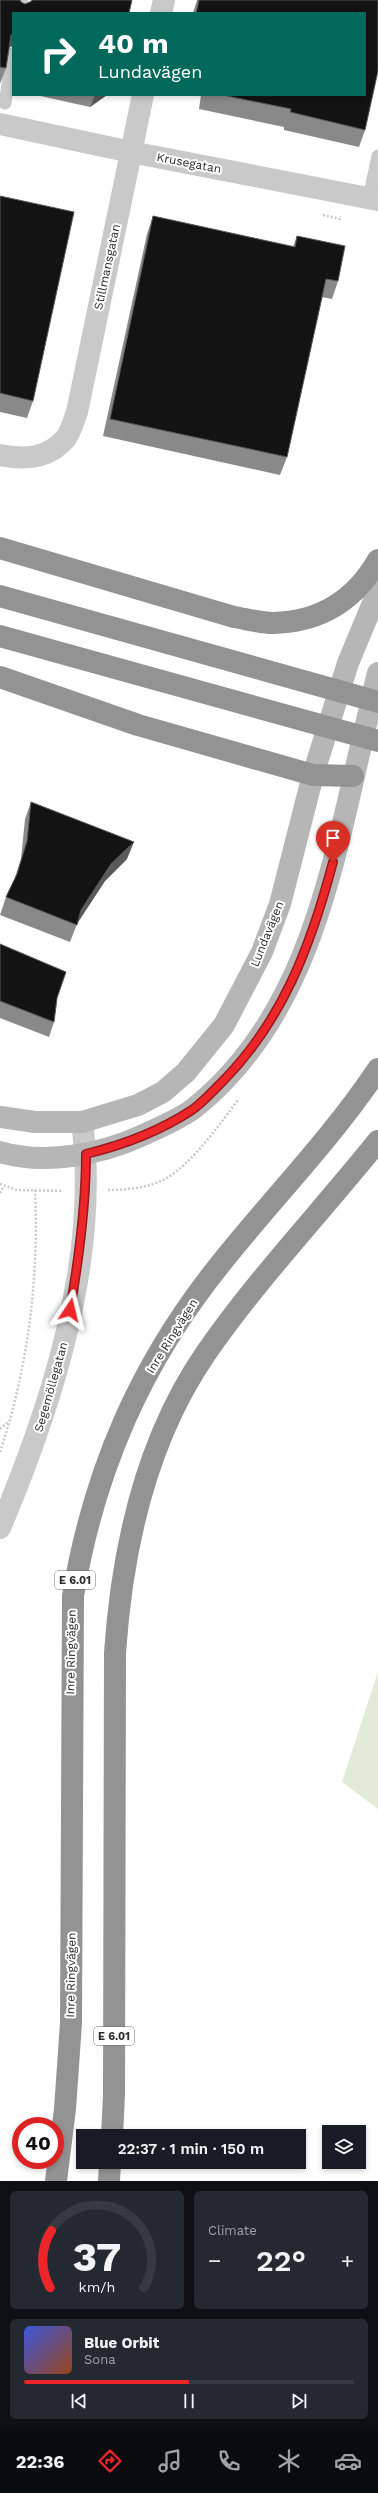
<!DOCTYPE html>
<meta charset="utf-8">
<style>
body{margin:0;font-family:"Work Sans",sans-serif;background:#242831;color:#f1f3f6;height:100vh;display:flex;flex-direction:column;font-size:15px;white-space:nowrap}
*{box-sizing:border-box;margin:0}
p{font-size:13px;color:#9ea1a6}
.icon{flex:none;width:22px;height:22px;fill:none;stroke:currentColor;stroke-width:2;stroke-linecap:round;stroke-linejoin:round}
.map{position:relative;height:2181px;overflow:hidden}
.details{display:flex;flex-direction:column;gap:10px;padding:10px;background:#0d0f14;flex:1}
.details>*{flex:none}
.guide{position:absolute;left:12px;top:12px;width:354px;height:84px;border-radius:0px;box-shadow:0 2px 6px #0003;background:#00695c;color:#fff;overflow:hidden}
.tools{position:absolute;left:322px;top:2125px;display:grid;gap:8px}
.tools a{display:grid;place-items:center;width:44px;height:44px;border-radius:0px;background:#171b24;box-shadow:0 2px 6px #0003;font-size:20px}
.speed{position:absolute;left:12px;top:2117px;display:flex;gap:8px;font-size:20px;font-weight:700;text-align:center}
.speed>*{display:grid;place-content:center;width:52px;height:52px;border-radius:50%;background:#171b24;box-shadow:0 2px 6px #0003;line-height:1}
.speed .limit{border:6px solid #d22;background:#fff;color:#111}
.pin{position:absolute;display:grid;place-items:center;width:34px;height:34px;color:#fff;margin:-41px -17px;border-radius:50% 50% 50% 0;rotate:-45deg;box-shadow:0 0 4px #0007}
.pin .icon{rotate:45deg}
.me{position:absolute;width:44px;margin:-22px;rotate:10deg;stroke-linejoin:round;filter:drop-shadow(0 0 3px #0008)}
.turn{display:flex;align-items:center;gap:14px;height:84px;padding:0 20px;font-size:18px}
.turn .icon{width:52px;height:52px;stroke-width:2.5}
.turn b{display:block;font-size:28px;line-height:34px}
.big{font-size:30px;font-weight:600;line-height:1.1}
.details .tile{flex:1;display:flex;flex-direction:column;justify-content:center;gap:6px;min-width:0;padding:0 14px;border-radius:6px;background:#242831}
.details .dial{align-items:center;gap:0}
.dial svg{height:104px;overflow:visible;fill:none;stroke:#363941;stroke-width:7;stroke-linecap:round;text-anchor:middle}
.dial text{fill:#f1f3f6;stroke:none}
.song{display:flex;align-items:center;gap:12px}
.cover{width:48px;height:48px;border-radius:6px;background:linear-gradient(135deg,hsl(230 70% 55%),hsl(20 70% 35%))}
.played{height:4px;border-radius:2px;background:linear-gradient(90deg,#ec2528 50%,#363941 50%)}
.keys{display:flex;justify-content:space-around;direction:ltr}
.heat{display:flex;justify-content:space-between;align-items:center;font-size:22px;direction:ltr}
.details .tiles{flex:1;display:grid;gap:10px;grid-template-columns:1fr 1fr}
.tile:last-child{grid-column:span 2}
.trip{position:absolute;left:76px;top:2129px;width:230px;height:40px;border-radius:0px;background:#171b24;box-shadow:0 2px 6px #0003;font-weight:600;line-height:40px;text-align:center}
.menu{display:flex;height:64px;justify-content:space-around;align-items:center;background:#090b0e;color:#9ea1a6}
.menu .icon{width:28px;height:28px}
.menu .selected{color:#ec2528}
.menu b{font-size:18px;color:#f1f3f6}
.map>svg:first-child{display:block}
.green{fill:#e1ebd8}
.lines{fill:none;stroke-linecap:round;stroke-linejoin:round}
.path{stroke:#c9c9c9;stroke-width:2.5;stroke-dasharray:2 2;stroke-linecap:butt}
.service{stroke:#c9c9c9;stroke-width:13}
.minor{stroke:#c9c9c9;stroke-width:22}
.tertiary{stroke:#c9c9c9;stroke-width:22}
.secondary{stroke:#b6b6b6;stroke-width:22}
.motorway{stroke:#939393;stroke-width:22}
.motorway-bridge{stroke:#939393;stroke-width:22}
.wall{fill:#898989}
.shaded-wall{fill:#5a5a5a}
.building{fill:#131313;stroke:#5a5a5a}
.route-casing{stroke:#99181a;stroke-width:10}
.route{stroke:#ec2528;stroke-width:7}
.labels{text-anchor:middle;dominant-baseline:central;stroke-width:4;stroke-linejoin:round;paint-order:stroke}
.shield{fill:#fff;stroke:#6b6b6b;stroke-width:1}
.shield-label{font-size:11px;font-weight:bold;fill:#2c2c2c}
.street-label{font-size:12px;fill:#2c2c2c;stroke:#fff}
</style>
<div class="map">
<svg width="378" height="2181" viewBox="0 0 378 2181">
<rect width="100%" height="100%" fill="#fff"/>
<!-- green -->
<path class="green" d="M378,1672V1809L342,1782Z"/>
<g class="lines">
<!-- path -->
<path class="path" d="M323,215L340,219L341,216
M0,1184L17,1190L63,1191
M108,1190C126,1190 148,1188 165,1179C192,1164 219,1125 238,1100
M0,1193L4,1186
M0,1429L9,1421
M0,1452C28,1368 39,1279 35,1190"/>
<!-- service -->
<path class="service" d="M20,13L22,0
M5,103L13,54
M369,198L378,156"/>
<!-- minor -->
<path class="minor" d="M161,13L164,0
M0,124L131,152L378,200
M0,455C25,460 48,459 66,438C71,431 74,420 77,412L143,95"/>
<!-- tertiary -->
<path class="tertiary" d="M0,1528C52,1405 100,1257 82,1122"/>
<!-- secondary -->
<path class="secondary" d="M0,1117L35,1122H82L138,1105L163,1092L186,1072L224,1025L262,952L280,904L313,775L348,663L378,591
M0,1152C45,1165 99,1155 141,1136C158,1128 178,1120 193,1109C313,1014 334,855 368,716C372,702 374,687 378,673"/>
<!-- motorway -->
<path class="motorway" d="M0,548L234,617C246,619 261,623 273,623C320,622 355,600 378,560
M0,677L138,725L313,775L353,776
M112,2136L114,2095L115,1653C122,1549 146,1440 206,1353C258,1278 321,1212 378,1141
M56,2181L65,2109L71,2023L73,1596C94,1470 141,1362 222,1262C273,1198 332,1138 378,1069
M109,2181L110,2162"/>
<!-- motorway-bridge -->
<path class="motorway-bridge" d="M0,596L378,702
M0,636L378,741"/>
</g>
<!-- wall -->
<path class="wall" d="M0,0L21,2L25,4L30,2L31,0H132L13,13L10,47L6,68L0,84Z
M197,0H378L365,130L359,147L284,130V127L199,109L201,95H365V13H193Z
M36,95H107L90,107Z
M0,196L33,401L27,418L0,412Z
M153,216L293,247L297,236L338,281L332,299L322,297L287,457L280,475L103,436L147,234Z
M31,802L127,859L105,881L77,924L70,942L0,915L6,897L14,881L21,859L25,819Z
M0,944L57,998L54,1022L49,1037L0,1018Z"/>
<!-- shaded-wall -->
<path class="shaded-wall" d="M13,33V46L10,47L5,52L11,35Z
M95,95H107L90,107Z
M134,842L127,859L105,881L76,925L81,910L111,864Z"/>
<!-- building -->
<path class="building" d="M0,0H20L21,2L25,4L32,1V0H132L129,13H13V33L11,35L6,68L0,67Z
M199,0H378V71L365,130L290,112L291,109L222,95H365V13H196Z
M0,196L74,212L33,401L0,393Z
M153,216L295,247L297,236L345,246L338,281L326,279L287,457L110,419Z
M31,802L134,842L111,864L81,910L77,925L6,897L17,874L27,841Z
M0,944L66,972L57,998L54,1022L0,1001Z"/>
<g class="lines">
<defs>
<path id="route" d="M70,1310C79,1258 86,1206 86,1154C123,1145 160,1131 192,1110C202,1103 212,1092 221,1083C283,1021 311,945 333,862"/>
</defs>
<!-- route casing -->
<use href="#route" class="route-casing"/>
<!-- route -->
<use href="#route" class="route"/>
</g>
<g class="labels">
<!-- shield labels -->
<g class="shield">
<rect x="55" y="1571" width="40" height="18" rx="3"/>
<rect x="94" y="2027" width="40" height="18" rx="3"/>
</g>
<g class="shield-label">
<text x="75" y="1580">E 6.01</text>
<text x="114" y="2036">E 6.01</text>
</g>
<!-- street labels -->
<g class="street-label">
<text transform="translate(189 163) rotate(11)">Krusegatan</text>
<text transform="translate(107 267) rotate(-78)">Stillmansgatan</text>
<text transform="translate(267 934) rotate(-68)">Lundavägen</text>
<text transform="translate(172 1336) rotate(-58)">Inre Ringvägen</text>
<text transform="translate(51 1387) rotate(-74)">Segemöllegatan</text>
<text transform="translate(71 1652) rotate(-89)">Inre Ringvägen</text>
<text transform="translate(71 1975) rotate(-89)">Inre Ringvägen</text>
</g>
</g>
</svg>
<div class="tools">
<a><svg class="icon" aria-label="layers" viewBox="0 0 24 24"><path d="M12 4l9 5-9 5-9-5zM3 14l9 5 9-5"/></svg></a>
</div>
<div class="speed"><div class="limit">40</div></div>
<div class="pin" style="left:333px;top:862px;background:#d93025"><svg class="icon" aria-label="arrive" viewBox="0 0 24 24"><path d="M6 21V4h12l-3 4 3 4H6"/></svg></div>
<svg class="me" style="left:70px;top:1310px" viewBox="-20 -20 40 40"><path d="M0-17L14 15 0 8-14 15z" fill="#ec2528" stroke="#fff" stroke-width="4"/></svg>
<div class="trip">22:37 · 1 min · 150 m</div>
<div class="guide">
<div class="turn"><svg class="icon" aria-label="right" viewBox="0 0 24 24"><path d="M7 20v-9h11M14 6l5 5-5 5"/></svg><div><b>40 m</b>Lundavägen</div></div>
</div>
</div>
<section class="details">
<div class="tiles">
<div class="tile dial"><svg viewBox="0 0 100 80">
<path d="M14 69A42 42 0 1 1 86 69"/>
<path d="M14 69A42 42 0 0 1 15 25" stroke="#ec2528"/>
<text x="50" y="56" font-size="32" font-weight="700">37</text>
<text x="50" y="72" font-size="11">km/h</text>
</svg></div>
<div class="tile"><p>Climate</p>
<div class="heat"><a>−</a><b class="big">22°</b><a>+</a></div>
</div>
<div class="tile">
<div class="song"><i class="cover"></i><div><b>Blue Orbit</b><p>Sona</p></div></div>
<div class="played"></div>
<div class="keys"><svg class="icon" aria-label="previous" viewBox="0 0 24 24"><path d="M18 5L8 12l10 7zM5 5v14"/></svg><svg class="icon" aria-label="pause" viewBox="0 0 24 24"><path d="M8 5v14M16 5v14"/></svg><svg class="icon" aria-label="next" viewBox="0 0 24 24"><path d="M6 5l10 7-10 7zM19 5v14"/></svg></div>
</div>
</div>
</section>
<nav class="menu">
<b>22:36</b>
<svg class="icon selected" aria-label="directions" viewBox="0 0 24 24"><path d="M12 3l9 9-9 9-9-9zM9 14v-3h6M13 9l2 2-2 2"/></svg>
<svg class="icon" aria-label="music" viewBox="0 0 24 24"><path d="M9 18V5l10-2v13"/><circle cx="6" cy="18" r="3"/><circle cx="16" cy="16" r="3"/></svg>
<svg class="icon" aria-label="phone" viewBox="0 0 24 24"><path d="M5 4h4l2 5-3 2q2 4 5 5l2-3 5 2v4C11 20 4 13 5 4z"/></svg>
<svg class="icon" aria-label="climate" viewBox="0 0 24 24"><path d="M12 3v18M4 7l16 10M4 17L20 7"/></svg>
<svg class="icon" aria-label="car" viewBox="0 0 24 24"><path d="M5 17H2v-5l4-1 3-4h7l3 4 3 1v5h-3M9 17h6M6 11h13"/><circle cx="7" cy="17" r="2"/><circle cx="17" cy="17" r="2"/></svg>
</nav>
